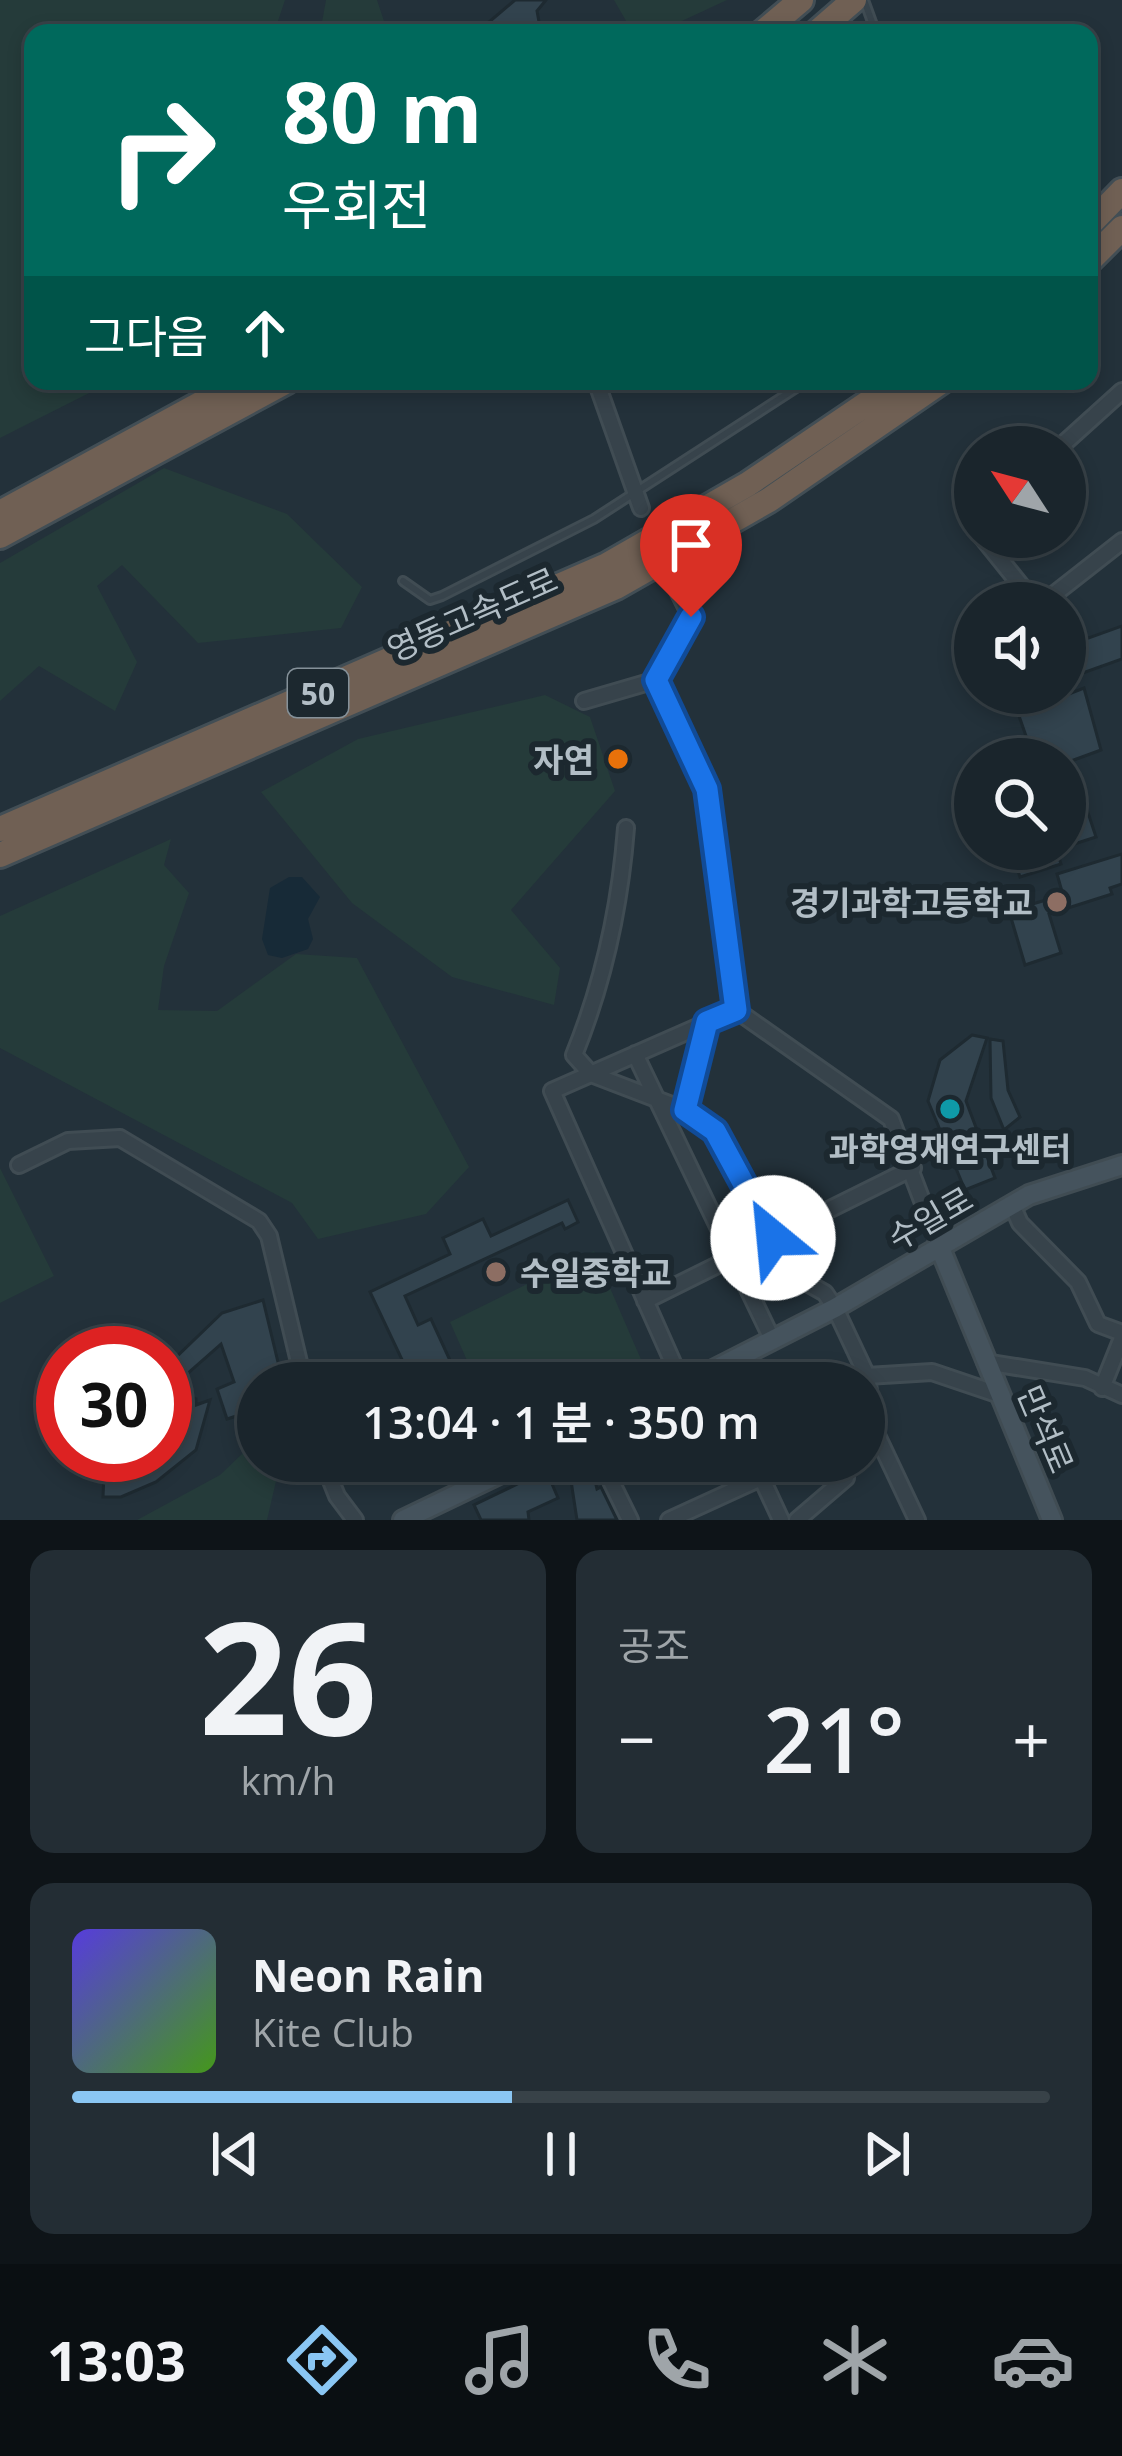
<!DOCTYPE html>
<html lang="ko">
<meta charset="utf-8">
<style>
body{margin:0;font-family:"Open Sans","Noto Sans KR",sans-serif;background:#232d34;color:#f1f3f6;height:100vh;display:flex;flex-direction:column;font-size:45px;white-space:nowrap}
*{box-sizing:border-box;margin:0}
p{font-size:39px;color:#9fa5a9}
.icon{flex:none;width:66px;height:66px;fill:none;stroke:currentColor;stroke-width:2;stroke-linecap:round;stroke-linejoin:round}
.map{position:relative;height:1520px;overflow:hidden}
.details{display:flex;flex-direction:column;gap:30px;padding:30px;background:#0e1418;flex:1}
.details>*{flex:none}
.hud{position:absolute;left:24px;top:24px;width:1074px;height:366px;border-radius:24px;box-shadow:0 6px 18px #0003,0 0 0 3px #384248;background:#00695c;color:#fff;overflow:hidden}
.needle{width:78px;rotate:306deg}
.buttons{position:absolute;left:954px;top:426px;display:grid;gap:24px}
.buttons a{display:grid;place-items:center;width:132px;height:132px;border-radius:50%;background:#1a252c;box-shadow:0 6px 18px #0003,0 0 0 3px #384248;font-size:60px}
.speed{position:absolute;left:36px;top:1326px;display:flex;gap:24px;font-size:60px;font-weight:700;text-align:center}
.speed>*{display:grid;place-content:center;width:156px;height:156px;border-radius:50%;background:#1a252c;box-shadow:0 6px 18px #0003,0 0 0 3px #384248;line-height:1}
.speed .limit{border:18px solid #d22;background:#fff;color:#111}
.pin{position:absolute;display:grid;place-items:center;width:102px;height:102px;color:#fff;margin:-123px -51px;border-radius:50% 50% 50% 0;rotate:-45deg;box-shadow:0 0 12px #0007}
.pin .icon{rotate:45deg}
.me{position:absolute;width:132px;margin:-66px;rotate:332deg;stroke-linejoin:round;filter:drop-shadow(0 0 9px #0008)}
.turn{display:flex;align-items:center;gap:42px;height:252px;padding:0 60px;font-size:54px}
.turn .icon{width:156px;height:156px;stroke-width:2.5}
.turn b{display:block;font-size:84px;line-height:102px}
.then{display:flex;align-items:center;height:114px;padding:0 60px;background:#0003;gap:24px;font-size:45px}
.big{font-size:90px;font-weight:600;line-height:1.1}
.details .tile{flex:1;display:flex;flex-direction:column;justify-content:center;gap:18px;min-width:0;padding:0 42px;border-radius:24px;background:#232d34}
.details .dial{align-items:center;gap:0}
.dial b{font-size:156px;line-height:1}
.song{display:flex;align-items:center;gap:36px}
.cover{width:144px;height:144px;border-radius:18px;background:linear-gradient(135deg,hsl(250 70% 55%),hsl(100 70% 35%))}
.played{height:12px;border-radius:6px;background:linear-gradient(90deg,#8ac6f3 45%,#384248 45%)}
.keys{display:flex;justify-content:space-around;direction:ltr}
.heat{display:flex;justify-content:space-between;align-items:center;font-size:66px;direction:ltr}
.details .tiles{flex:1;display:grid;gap:30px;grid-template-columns:1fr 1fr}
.tile:last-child{grid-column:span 2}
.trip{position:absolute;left:237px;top:1362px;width:648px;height:120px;border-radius:60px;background:#1a252c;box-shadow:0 6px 18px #0003,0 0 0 3px #384248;font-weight:600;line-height:120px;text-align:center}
.tab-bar{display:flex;height:192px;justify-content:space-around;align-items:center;background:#0a0f12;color:#9fa5a9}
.tab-bar .icon{width:84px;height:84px}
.tab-bar .selected{color:#8ac6f3}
.tab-bar b{font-size:54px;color:#f1f3f6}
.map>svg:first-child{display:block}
.green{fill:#253b3a}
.water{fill:#172a37}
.building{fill:#32434e;stroke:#1e2a31;stroke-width:3}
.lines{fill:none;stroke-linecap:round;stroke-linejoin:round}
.lane-casing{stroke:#404c53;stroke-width:12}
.street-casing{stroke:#404c53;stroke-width:20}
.secondary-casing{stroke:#404c53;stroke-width:24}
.highway-casing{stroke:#424e55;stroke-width:30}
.lane{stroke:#37434b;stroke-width:6}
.street{stroke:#37434b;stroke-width:14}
.secondary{stroke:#45535d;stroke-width:18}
.highway{stroke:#706054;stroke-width:24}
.route-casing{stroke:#114b97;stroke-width:30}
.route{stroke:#1a73e8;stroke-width:21}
.food-dot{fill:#e8710a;stroke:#1c282f;stroke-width:4.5}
.education-dot{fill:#8d6e63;stroke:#1c282f;stroke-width:4.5}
.culture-dot{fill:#0f9aa8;stroke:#1c282f;stroke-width:4.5}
.labels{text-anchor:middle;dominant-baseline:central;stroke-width:12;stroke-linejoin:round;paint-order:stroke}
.shield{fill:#1c282f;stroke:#859199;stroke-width:3}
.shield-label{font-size:30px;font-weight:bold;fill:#b2bec6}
.street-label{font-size:33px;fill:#b2bec6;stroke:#1c282f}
.poi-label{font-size:33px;font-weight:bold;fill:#b2bec6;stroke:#1c282f;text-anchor:end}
</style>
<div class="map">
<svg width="1122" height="1520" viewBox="0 0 1122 1520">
<rect width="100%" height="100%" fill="#23313a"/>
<!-- green -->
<path class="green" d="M0,0H285L274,33H33V381H113L0,438Z
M326,0H377L388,33H320Z
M614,0H727L656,33H633Z
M164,468L287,514L362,587L341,628L198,643L122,565L97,586L137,662L115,711L39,666L0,701V563Z
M545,695L590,717L615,791L511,910L560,968L554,1005L452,977L352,903L261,792L358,739Z
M171,839L164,865L189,893L164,966L158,1010L217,1011L296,954L357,958L469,1167L426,1214L318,1239L292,1203L0,1048V916Z
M0,1168L54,1276L0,1303Z
M594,1251L643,1364L600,1383H477L450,1322Z
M258,1450V1461L280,1464L267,1520H137L220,1475L243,1453Z"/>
<!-- water -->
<path class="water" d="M289,877H302L320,897L308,919L313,939L308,949L282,958L268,955L262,939L270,888Z"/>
<!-- building -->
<path class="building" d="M515,0H546L537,11L541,33H476Z
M1122,626V659L1080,674L1072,666L1066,646Z
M1084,688L1101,750L1071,761L1096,837L1065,847V759H1034L1018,713L1032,709L1028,695L1054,693L1056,699Z
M1011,849H1056L1061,864L1020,877Z
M1122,854V884L1110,888L1112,894L1049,914L1061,953L1025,965L1009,911L1063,895L1057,874Z
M972,1035L987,1038L966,1101L995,1178L965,1190L928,1101L940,1060Z
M990,1039L1003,1041L1008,1090L1020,1117L1004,1130L991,1098Z
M568,1200L578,1222L565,1229L562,1223L405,1296L418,1325L431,1319L459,1380L413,1383L370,1292L450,1254L443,1238L483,1219L491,1236Z
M263,1300L283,1383H258V1409L227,1419L217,1389L234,1382L221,1344L171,1388L196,1399V1405L210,1400L196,1450L156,1482L121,1497H103L104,1474L149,1464L146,1455H165V1368L222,1313Z
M568,1461H590L597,1489L601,1487L617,1520H577Z
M546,1470L558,1498L528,1512L529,1520H481L474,1505Z"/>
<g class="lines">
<defs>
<path id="lane" d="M864,0L876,33
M403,581L430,600L442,596L594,519L807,381"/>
<path id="street" d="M596,381L641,508
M1060,447L1122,391
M975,523V529
M982,537L1035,603
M672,579L691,617L656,680L708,789L736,1010L891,1119L940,1248
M1043,603L1122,541
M584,701L656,680
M626,828C620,907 604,981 574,1055L591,1074L685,1110L715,1131L791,1274L825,1293L835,1308L867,1376L874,1429L917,1520
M635,1054L773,1341
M685,1110L707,1022
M19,1165L68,1141L120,1138L259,1221L269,1236L304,1383
M1012,1205L1020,1223L1078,1282L1098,1324L1122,1333
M645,1301L913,1168
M985,1362L1085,1378L1122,1395
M867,1376L932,1372L1000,1395
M682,1383L552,1091L736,1010
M1102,1388L1122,1338
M323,1461L337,1496L355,1520
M601,1461L630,1520
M761,1477L781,1520
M669,1520L798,1461
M797,1520L846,1478L845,1461"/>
<path id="secondary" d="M940,1248L1052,1520
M688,1383L835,1308L1029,1195L1122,1165
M403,1520L526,1461"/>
<path id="highway" d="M762,33L801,0
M816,33L854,0
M1089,225L1122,191
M1089,261L1122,228
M0,513L242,381
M0,536L287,381
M0,829L607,565L748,484L900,381
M0,855L616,587L769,500L942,381"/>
</defs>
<!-- lane casing -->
<use href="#lane" class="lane-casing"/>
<!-- street casing -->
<use href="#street" class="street-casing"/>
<!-- secondary casing -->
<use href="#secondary" class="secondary-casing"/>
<!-- highway casing -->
<use href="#highway" class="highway-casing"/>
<!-- lane -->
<use href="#lane" class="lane"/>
<!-- street -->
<use href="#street" class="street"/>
<!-- secondary -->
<use href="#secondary" class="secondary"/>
<!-- highway -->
<use href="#highway" class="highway"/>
</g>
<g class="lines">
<defs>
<path id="route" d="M691,617L656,680L707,789L736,1010L707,1022L685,1110L715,1131L773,1238"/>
</defs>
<!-- route casing -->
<use href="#route" class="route-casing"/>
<!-- route -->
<use href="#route" class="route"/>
</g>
<!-- markers -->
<circle class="food-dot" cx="618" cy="759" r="12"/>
<g class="education-dot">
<circle cx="1057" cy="902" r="12"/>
<circle cx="496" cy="1272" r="12"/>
</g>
<circle class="culture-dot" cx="950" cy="1109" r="12"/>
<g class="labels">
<!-- shield labels -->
<rect class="shield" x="288" y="669" width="60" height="48" rx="9"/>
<g class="shield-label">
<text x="318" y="693">50</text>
</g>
<!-- street labels -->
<g class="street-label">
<text transform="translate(472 614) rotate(-24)">영동고속도로</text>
<text transform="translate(930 1218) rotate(-30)">수일로</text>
<text transform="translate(1046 1429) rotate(67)">만석로</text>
</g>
<!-- poi labels -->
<g class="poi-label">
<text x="594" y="759">자연</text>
<text x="1033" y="902">경기과학고등학교</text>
<text x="950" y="1148" text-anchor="middle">과학영재연구센터</text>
<text x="520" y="1272" text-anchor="start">수일중학교</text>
</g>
</g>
</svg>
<div class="buttons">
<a><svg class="needle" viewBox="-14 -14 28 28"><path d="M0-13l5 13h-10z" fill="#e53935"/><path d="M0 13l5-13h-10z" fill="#9fa5a9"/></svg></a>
<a><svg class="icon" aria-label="sound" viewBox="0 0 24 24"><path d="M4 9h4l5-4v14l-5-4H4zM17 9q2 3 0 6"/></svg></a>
<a><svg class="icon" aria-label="search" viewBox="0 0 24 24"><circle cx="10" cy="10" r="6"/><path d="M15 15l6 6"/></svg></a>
</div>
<div class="speed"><div class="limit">30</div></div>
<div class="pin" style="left:691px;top:617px;background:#d93025"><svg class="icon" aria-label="arrive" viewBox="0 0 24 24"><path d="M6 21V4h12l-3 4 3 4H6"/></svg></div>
<svg class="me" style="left:773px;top:1238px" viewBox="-20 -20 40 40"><circle r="19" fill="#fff"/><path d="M0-13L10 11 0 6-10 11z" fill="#1a73e8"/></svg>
<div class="trip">13:04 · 1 분 · 350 m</div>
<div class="hud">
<div class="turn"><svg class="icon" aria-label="right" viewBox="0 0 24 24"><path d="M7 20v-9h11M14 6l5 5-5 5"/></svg><div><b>80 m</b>우회전</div></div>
<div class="then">그다음<svg class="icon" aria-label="ahead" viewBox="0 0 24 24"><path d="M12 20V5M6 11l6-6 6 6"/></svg></div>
</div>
</div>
<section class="details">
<div class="tiles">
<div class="tile dial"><b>26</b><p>km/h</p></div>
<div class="tile"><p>공조</p>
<div class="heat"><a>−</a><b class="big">21°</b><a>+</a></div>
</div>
<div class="tile">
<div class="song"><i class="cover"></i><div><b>Neon Rain</b><p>Kite Club</p></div></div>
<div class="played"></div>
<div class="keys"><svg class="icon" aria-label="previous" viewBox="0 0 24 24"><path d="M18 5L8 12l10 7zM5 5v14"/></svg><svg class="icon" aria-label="pause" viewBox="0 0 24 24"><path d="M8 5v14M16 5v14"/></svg><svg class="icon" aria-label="next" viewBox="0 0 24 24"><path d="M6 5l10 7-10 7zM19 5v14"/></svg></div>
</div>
</div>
</section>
<nav class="tab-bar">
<b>13:03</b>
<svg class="icon selected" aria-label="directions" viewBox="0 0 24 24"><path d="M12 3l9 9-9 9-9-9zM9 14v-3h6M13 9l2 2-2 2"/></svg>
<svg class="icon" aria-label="music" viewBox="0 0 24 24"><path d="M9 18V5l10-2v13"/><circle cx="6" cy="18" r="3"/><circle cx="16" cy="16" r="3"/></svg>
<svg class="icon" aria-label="phone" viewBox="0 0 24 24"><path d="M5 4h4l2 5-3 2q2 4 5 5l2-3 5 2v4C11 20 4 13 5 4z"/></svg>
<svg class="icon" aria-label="climate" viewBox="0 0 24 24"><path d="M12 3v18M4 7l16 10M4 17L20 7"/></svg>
<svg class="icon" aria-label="car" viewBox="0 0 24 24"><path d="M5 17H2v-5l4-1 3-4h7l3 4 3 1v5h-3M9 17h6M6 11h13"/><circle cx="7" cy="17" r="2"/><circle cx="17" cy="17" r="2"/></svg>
</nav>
